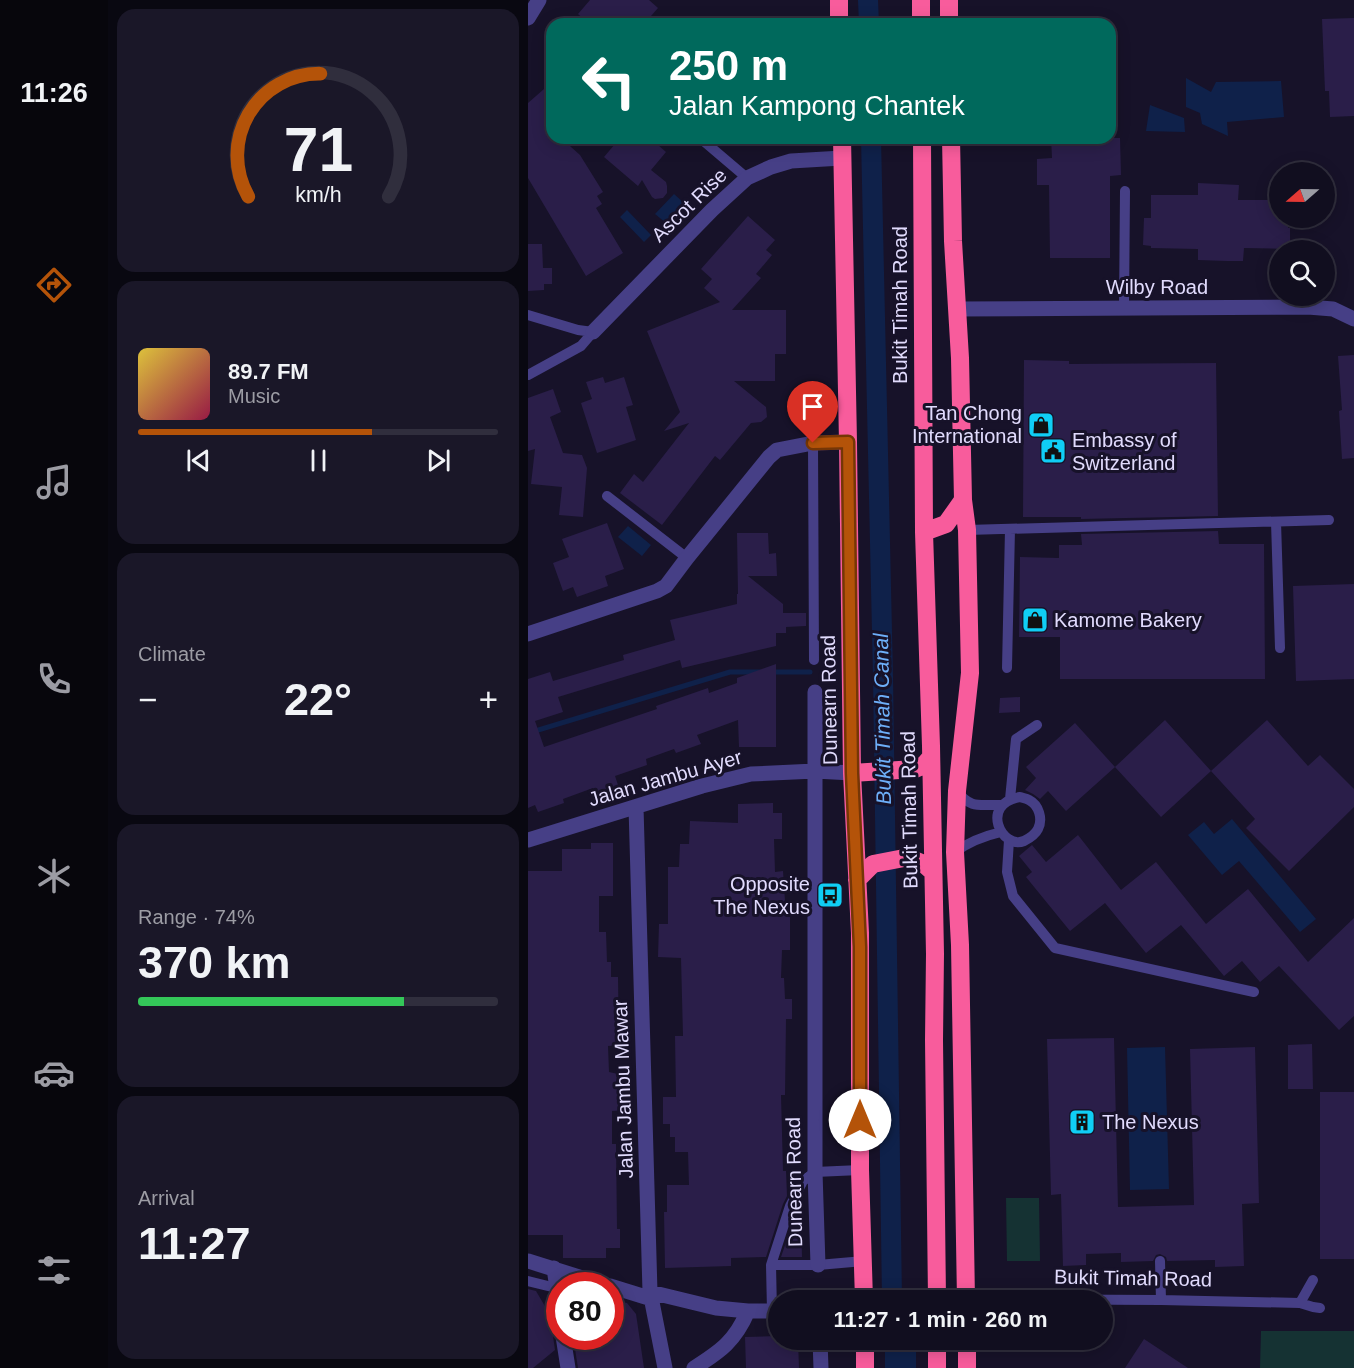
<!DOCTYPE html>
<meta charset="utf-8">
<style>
body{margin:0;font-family:Arial,sans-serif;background:#1a1728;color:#f1f3f6;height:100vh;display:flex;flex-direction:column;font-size:22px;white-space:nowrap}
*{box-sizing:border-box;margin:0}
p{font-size:20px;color:#9c9ca4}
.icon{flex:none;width:33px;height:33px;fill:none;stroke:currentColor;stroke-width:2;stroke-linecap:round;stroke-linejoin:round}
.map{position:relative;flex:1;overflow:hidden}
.details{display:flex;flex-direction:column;gap:9px;padding:9px;background:#090811;width:420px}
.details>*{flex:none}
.guide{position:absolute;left:18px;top:18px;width:570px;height:126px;border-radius:18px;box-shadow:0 3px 15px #0003,0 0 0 2px #302e3d;background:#00695c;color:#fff;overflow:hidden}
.needle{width:39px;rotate:250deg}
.tools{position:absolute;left:741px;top:162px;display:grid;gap:12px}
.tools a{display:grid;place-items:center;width:66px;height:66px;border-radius:50%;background:#110e1f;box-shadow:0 3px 15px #0003,0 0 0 2px #302e3d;font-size:30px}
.speed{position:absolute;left:18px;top:1272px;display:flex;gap:12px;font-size:30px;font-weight:700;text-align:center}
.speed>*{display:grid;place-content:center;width:78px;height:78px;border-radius:50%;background:#110e1f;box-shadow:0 3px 15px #0003,0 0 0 2px #302e3d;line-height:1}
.speed .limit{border:9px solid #d22;background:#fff;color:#111}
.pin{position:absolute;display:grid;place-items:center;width:51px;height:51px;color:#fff;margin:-62px -26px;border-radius:50% 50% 50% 0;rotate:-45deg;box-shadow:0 0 6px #0007}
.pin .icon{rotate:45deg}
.me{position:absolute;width:66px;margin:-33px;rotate:0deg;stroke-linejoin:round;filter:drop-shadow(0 0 4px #0008)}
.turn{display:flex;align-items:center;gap:21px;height:126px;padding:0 24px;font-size:27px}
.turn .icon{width:78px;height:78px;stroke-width:2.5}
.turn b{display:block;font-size:42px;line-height:51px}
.big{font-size:45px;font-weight:700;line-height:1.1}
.details .card{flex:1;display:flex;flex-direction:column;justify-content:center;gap:9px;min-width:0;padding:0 21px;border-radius:18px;background:#1a1728}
.details .dial{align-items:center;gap:0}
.dial svg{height:156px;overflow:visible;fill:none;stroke:#302e3d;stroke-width:7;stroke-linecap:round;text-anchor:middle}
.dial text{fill:#f1f3f6;stroke:none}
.song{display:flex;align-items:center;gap:18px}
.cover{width:72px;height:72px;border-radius:9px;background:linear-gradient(135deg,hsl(50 70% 55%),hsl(340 70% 35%))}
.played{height:6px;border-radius:3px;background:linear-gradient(90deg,#b45309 65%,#302e3d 65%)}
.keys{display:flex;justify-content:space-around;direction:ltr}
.heat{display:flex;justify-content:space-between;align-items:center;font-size:33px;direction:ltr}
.charge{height:9px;border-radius:4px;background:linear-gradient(90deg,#34c759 74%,#302e3d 0)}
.trip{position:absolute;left:240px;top:1290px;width:345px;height:60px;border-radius:30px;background:#110e1f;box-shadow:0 3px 15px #0003,0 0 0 2px #302e3d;font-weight:700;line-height:60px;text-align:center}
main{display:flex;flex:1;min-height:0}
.tabs{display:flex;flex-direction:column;width:108px;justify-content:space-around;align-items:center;background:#07060c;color:#9c9ca4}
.tabs .icon{width:42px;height:42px}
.tabs .on{color:#b45309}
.tabs b{font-size:27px;color:#f1f3f6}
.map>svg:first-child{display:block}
.green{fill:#153233}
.water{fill:#0f214a}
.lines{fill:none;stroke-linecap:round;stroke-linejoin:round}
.stream{stroke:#0f214a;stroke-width:5}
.canal{stroke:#0f214a;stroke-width:20}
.building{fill:#2a1e49}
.lane{stroke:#463f86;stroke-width:10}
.street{stroke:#463f86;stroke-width:15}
.highway{stroke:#f85c9c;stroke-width:18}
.route-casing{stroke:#753606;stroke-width:15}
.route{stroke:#b45309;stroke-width:10}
.labels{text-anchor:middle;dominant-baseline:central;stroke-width:6;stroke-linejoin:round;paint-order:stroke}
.street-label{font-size:20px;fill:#e1dbfd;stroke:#171229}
.poi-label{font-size:20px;fill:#e1dbfd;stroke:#171229;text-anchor:start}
.water-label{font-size:21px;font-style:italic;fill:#6eaff9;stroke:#171229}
</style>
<main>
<nav class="tabs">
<b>11:26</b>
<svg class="icon on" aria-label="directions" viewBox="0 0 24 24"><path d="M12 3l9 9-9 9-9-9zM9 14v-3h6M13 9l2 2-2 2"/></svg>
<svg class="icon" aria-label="music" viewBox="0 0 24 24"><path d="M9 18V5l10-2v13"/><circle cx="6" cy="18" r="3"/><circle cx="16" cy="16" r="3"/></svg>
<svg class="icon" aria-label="phone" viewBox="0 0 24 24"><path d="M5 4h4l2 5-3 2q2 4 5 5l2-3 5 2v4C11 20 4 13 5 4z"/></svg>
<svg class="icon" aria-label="climate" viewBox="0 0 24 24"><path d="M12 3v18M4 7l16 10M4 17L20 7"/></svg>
<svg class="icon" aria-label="car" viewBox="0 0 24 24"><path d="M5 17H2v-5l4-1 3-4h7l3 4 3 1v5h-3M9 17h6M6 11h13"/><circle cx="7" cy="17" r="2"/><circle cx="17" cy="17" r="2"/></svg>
<svg class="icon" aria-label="filters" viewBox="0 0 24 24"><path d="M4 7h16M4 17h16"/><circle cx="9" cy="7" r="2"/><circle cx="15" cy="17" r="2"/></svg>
</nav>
<section class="details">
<div class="card dial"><svg viewBox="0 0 100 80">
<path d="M14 69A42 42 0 1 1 86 69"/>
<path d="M14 69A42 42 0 0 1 51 6" stroke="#b45309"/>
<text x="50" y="56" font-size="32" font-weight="700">71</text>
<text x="50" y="72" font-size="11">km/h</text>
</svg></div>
<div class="card">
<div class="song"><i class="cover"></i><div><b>89.7 FM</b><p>Music</p></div></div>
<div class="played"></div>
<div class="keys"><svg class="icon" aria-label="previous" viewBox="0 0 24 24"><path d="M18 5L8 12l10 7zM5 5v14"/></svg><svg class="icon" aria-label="pause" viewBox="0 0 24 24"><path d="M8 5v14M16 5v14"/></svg><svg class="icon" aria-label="next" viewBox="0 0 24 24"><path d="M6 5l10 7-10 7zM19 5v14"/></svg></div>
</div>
<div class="card"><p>Climate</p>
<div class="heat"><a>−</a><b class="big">22°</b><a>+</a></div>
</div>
<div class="card"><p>Range · 74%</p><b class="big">370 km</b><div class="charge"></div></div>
<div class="card"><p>Arrival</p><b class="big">11:27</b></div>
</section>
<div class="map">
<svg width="826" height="1368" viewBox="0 0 826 1368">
<rect width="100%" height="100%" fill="#171229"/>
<!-- green -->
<path class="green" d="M478,1198H511L512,1261H479Z
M733,1331H826V1368H732Z"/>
<!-- water -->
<path class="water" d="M658,78L683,92L688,82L753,81L756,117L699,122L700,136L674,124L672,113L658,107Z
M622,105L656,118L657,132L618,131Z
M146,194L156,203L138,223L127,214Z
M99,210L123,235L116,242L92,217Z
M100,526L123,545L114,556L90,537Z
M704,819L788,919L772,932L711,861L694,875L660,835L676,822L686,834Z
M637,1047L641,1189L602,1190L599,1048Z
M356,1292L387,1293V1300H356Z
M357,1340H388V1368H357Z"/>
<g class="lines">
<!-- stream -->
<path class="stream" d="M242,672H282
M0,733L202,672H232"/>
<!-- canal -->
<path class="canal" d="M340,0L341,24
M343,138L355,677L364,1300"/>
</g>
<!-- building -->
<path class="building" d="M62,0H121L130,8L116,24H61L50,14Z
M826,18V116L802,117L801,91H797L794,19Z
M24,82V138H33L52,155L75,192L69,196L74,204L68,208L95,253L58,276L0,178V103Z
M92,138H122L138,152L123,170L138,182L139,186V193L135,198L127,199L124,197L114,180L110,186L76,157Z
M523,138H592L593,175L582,176V258H522L521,185H509V159L524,158Z
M670,183L711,185L710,200H752V218H761L760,228H762V249L716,248L715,261H699L670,260V249L623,248V246L615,245L616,218H623V195H670Z
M220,216L247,240L238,250L244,255L228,274L233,278L204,310H258V354H247V381H206L238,407L239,417L233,422L223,423L192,460L187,456L134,525L92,493L106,474L115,482L161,423L136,431L152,412L119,331L192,302L176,288L184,279L173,269Z
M0,244H14L15,268H24V284H16V290L0,291Z
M826,355V458L814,459L811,411L814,410L810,356Z
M496,360L541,361V364L688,363L690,516L553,519V517H495Z
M75,377L77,383L96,377L105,405L98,407L108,440L69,453L53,403L64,399L58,382Z
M25,389L33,412L22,417L35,453L54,455L59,468L55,517L31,515L34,487L3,484L7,449L0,451V398Z
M79,523L96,569L77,576L80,586L49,597L45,587L35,591L25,563L41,557L34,539Z
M690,531L691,544H736L737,679H532V637H491L492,557L531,558V545H554L553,534Z
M209,533H240L241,554L248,553L249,576H220L255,604V613H278V626L258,627V633H248V646L154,668L152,660L30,697L35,712L7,721L16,747L129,709L128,706L180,688L181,693L209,683V678L248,664V747H211L210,720L169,735L173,744L148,753L146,749L118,759L119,765L87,776L91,788L68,796L65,788L35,799L36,803L10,812L7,805L0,808V679L22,672L25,681L96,660L95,655L147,640L142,620L209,604V594H210Z
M826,584V679L768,681L765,586Z
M492,697V712L471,713L472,698Z
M637,720L683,771L633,817L587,767Z
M739,720L780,766L792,755L826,789V807L761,871L718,828L727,819L683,771Z
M547,723L587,767L538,811L520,791L512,799L505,794L497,790L508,778L498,767Z
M245,803V813H254V839H246L247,872L255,871L258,916H262V950H254L253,978H256L257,999H264V1019H258L257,1095H253L255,1171H258L259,1196L255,1204L238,1257L203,1258V1266L137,1268L136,1212H139V1185H161L160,1152H147V1137H142V1124H135V1097H148L147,1036H155L153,958L130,957L131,924H140V867H151L152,844H161L162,821L210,823V804Z
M550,835L593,890L628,862L678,924L720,889L780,962L826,918V1016L811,1030L751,966L732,982L714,961L696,976L653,925L618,953L577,903L542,931L498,877L504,872L491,856L504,845L518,862Z
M63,843H85V896H71V932H78L79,962H83V977H90L91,1045L80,1046L81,1072L99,1076V1110L84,1111V1144H88L89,1229H92V1248H78V1258H35V1235H0V871H34V849H63Z
M586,1038L590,1207L666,1205L662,1049L727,1047L731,1203L714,1204L716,1266L687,1267V1260L639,1261L638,1257L632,1254L628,1255L625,1261L593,1262V1253L558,1254V1265L535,1266L533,1194L523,1195L519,1039Z
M784,1044L785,1089H760V1045Z
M792,1092H826V1259H792Z
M268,1213H273L274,1257H253Z
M0,1289L8,1291L18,1308L25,1336L27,1350L5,1368H0Z
M82,1300L99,1303L108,1314L116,1368H50L45,1336H82Z
M250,1336V1340H270L271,1368H218L217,1337Z
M616,1339L660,1368H597Z"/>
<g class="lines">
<!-- lane -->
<path class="lane" d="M172,138L219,178
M596,308L597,191
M0,315L50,330L65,332L53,346L0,375
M285,443L286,660
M79,496L159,558
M748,522L752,648
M439,530L801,520
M479,668L482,529
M429,791C443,810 453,804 474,805
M492,797C495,798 498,798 501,800C511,805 515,819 510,829C507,835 502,838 496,841C474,850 451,804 492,797Z
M482,799L488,739L509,725
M481,840L479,872L485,896L527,948L726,992
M427,852C442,841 456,836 473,832
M632,1261L633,1300
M243,1265H290L336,1261
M0,1281L28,1288
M438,1299L633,1300L772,1303L785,1307L792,1308
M772,1303L785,1280
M244,1311L243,1265L262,1206L275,1181L287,1172L332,1170"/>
<!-- street -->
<path class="street" d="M0,18L11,0
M429,309L780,307L805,309L826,319
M65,332L184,210L219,178L243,167L263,161L314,158
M0,634L129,591L138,586L159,558L241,457L249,450L285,443L320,442
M287,692V1172L290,1265
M108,807L122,1292L137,1368
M0,840L174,786L223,774L287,771L324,773
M0,1261L80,1286
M26,1268L32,1310
M82,1286L124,1299
M122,1292L188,1308L220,1311H250
M35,1336L40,1368
M292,1340L293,1368
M166,1368C193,1351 207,1341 220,1311"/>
<!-- highway -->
<path class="highway" d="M311,0V24
M393,0V24
M421,0V24
M314,138L320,442L324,773L332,933V1170L336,1300
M394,138L396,532L403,746L407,954L406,1040L409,1300
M423,138L425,241L432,358L435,500L439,530L442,673L429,791L427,852L432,945L438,1300
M396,532L418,524L435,500
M324,773L387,769L396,765L402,758
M329,880L345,864L376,858L384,859L396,864L405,872
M337,1340V1368
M409,1340V1368
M439,1340V1368"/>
</g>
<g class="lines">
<defs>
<path id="route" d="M285,443L320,442L324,773L332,947V1120"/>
</defs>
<!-- route casing -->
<use href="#route" class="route-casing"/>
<!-- route -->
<use href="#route" class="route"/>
</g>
<!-- icons -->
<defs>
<symbol id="shop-square" viewBox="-11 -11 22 22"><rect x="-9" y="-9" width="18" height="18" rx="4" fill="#10cef5" stroke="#171229"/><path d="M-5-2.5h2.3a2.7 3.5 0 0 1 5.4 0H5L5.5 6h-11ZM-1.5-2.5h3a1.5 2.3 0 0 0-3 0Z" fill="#111"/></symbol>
<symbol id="civic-square" viewBox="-11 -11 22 22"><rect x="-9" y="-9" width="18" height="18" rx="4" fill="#10cef5" stroke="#171229"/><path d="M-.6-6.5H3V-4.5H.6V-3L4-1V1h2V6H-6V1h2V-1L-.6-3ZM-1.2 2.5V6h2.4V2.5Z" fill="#111"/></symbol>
<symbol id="bus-square" viewBox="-11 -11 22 22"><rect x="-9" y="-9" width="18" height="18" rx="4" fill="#10cef5" stroke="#171229"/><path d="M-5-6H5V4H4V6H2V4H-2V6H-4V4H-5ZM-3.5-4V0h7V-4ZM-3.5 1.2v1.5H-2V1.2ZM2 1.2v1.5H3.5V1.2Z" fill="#111"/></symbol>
<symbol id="building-square" viewBox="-11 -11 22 22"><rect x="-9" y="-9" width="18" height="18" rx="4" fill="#10cef5" stroke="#171229"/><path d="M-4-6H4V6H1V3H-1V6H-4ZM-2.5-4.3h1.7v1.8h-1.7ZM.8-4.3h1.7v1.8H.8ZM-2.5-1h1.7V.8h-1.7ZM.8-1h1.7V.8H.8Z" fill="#111"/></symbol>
</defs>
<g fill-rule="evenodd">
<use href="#shop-square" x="498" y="410" width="30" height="30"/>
<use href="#civic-square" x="510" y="436" width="30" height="30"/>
<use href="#shop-square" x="492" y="605" width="30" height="30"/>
<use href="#bus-square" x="287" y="880" width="30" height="30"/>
<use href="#building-square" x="539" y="1107" width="30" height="30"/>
</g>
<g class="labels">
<!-- street labels -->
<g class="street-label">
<text transform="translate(161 205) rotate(-44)">Ascot Rise</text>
<text x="629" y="287">Wilby Road</text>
<text transform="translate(372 305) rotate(-90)">Bukit Timah Road</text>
<text transform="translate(301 700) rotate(-91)">Dunearn Road</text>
<text transform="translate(137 778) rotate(-16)">Jalan Jambu Ayer</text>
<text transform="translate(381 810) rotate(-91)">Bukit Timah Road</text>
<text transform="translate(95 1089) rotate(-92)">Jalan Jambu Mawar</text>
<text transform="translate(266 1182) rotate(-91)">Dunearn Road</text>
<text transform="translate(605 1278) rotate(1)">Bukit Timah Road</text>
</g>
<!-- poi labels -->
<g class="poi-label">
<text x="494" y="413" text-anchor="end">Tan Chong<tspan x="494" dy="23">International</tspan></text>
<text x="544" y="440">Embassy of<tspan x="544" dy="23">Switzerland</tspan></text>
<text x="526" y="620">Kamome Bakery</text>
<text x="282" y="884" text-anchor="end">Opposite<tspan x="282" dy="23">The Nexus</tspan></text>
<text x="574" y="1122">The Nexus</text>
</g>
<!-- water labels -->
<g class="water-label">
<text transform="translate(354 719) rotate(-91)">Bukit Timah Canal</text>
</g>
</g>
</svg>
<div class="tools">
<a><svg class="needle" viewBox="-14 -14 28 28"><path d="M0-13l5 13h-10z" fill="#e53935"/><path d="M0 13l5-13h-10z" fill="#9c9ca4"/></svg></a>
<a><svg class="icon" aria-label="search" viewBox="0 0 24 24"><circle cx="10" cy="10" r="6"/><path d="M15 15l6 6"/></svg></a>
</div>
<div class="speed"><div class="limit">80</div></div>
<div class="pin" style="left:285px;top:443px;background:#d93025"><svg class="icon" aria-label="arrive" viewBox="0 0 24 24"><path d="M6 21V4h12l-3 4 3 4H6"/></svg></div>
<svg class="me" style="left:332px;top:1120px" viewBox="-20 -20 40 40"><circle r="19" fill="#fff"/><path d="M0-13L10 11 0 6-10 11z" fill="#b45309"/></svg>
<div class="trip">11:27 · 1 min · 260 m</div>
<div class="guide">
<div class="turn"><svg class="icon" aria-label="left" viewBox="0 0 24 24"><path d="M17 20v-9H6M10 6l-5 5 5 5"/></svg><div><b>250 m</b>Jalan Kampong Chantek</div></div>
</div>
</div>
</main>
